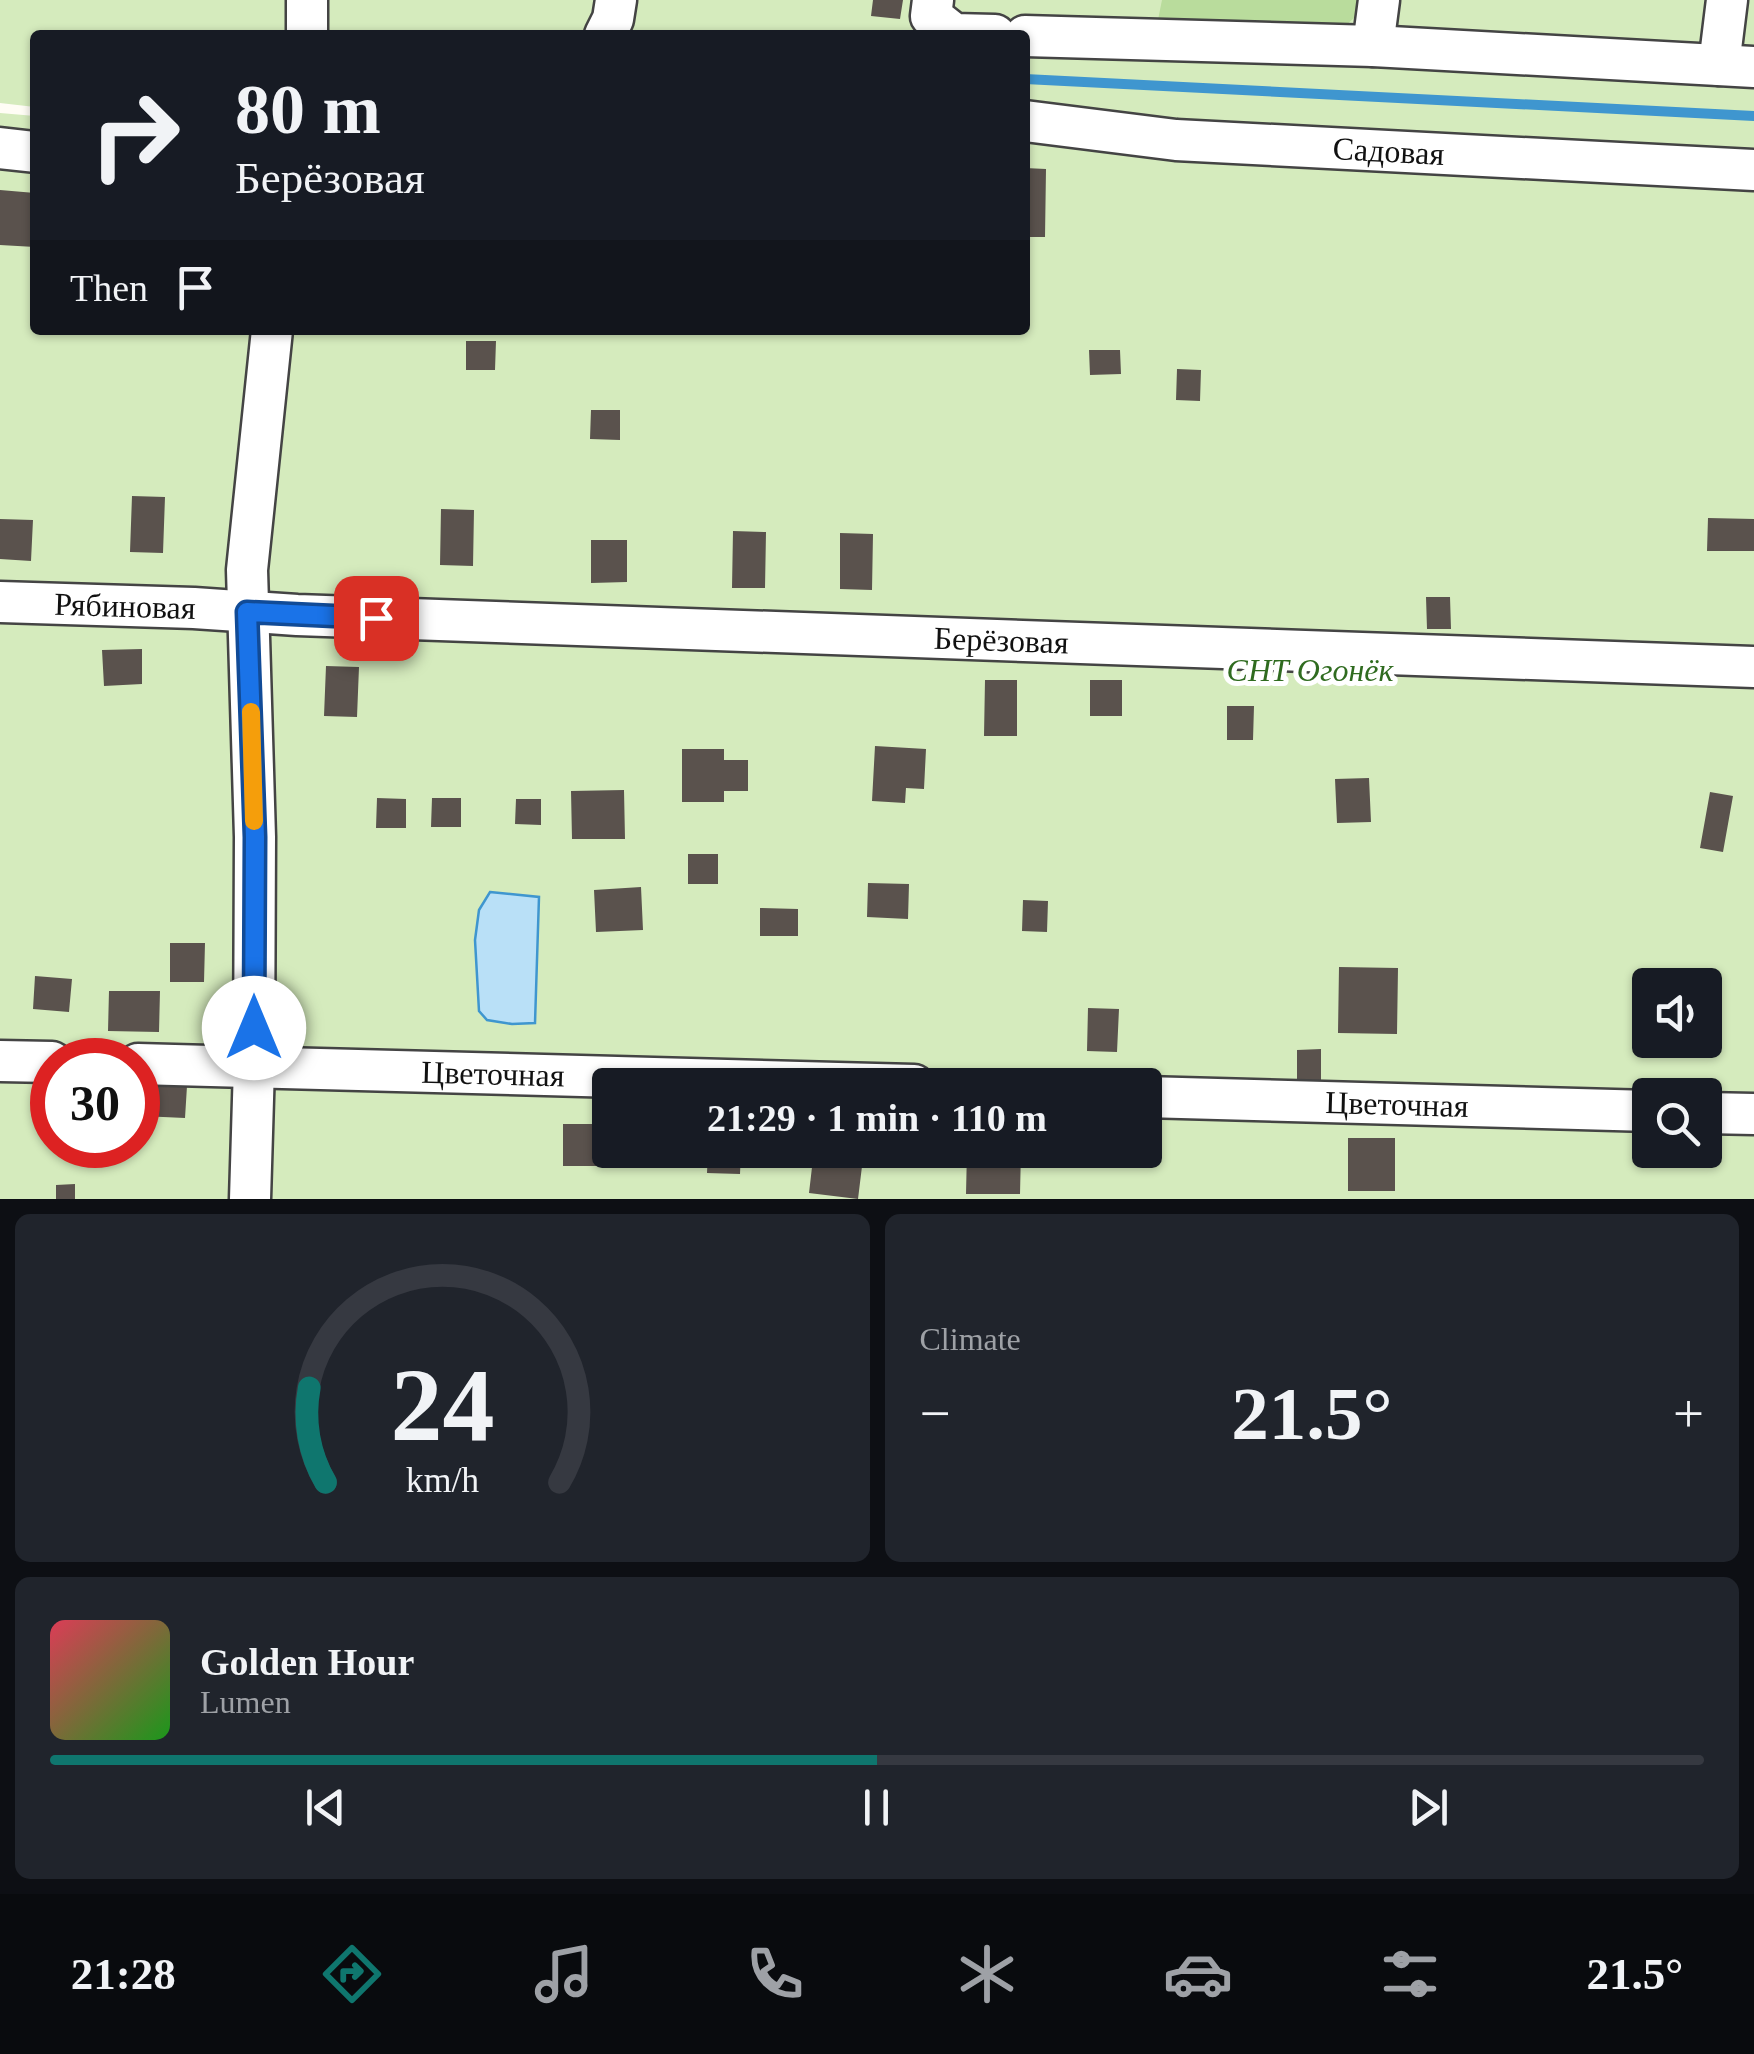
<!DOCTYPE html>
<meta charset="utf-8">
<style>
body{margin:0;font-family:"Times New Roman",serif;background:#20242c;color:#f1f3f6;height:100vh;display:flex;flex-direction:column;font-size:38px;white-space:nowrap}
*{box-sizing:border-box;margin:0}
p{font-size:32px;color:#9ea1a6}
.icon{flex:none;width:55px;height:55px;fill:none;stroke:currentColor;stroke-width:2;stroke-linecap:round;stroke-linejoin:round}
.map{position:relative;height:1199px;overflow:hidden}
.side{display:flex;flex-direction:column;gap:15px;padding:15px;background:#0d0f14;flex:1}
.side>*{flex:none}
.top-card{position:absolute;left:30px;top:30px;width:1000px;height:305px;border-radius:10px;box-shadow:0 2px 8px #0004;background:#171b24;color:#f1f3f6;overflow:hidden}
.controls{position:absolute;left:1632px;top:968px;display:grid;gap:20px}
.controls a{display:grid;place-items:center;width:90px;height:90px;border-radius:10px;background:#171b24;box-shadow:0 2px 8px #0004;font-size:50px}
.speed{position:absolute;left:30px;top:1038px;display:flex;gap:20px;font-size:50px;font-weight:700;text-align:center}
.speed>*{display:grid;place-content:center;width:130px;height:130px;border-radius:50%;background:#171b24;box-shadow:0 2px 8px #0004;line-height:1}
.speed .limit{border:15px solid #d22;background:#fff;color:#111}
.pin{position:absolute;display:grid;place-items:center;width:85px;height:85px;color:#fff;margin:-42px;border-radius:20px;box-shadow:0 5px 15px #0006}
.me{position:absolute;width:110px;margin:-55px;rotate:0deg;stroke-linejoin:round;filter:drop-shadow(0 0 8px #0008)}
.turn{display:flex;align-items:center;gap:35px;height:210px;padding:0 40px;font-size:45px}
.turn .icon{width:130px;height:130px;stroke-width:2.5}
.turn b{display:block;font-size:70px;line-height:85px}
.then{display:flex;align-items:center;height:95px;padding:0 40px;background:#0003;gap:20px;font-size:38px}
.big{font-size:75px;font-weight:700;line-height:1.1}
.side .widget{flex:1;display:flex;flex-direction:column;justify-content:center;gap:15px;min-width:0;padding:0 35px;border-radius:15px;background:#20242c}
.side .dial{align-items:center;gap:0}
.dial svg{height:260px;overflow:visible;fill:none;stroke:#363941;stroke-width:7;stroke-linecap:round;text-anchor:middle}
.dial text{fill:#f1f3f6;stroke:none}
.song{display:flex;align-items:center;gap:30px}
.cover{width:120px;height:120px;border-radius:15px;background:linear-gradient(135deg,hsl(350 70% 55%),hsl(120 70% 35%))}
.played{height:10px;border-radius:5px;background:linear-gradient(90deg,#0f766e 50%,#363941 50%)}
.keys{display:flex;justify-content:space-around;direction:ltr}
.heat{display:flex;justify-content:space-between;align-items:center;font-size:55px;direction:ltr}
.side .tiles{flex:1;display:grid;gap:15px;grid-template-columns:1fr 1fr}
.widget:last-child{grid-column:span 2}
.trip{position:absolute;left:592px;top:1068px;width:570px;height:100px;border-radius:10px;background:#171b24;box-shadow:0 2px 8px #0004;font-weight:700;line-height:100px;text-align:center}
.menu{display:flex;height:160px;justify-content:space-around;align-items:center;background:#090b0e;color:#9ea1a6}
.menu .icon{width:70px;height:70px}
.menu .selected{color:#0f766e}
.menu b{font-size:45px;color:#f1f3f6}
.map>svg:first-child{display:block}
.green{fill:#d5ebbd;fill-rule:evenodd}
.forest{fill:#b9dc9c}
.water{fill:#b9e0f7;stroke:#3f96cf;stroke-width:2.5}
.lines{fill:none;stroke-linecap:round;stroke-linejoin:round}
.stream{stroke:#3f96cf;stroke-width:10}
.building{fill:#5a524d}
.minor-casing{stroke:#444;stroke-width:45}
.minor{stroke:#fff;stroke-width:40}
.route-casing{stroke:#114b97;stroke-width:25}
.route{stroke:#1a73e8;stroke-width:18}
.slow{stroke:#f59e0b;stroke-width:18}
.labels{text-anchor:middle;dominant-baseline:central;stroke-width:10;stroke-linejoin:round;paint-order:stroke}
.street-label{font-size:32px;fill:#111;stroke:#fff}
.park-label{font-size:32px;font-style:italic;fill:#2f6b1f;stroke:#fff}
</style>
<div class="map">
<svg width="1754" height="1199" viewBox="0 0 1754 1199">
<rect width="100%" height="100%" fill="#fffdf5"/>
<!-- green -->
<path class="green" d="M0,0H1754V1199H0V113L35,116V330H1025V35H35V107L0,103ZM1650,985H1705V1040H1650ZM52,1060H138V1145H52ZM610,1085H1145V1150H610ZM1650,1095H1705V1150H1650Z"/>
<!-- forest -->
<path class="forest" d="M1162,0H1360L1357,15L1336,35L1156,30Z"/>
<!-- water -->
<path class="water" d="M490,892L539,897L535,1023L512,1024L487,1020L479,1011L475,940L479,910Z"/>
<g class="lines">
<!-- stream -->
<path class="stream" d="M1025,79L1754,116"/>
</g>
<!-- building -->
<path class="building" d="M873,0H903L900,19L871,16Z
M1025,168L1046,169L1045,237H1025Z
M0,190L35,193V247L0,245Z
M466,341H496L495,370H466Z
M1089,350H1120L1121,374L1090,375Z
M1177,369L1201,370L1200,401L1176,400Z
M591,410H620V440L590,439Z
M132,496L165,497L163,553L130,552Z
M441,509L474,510L473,566L440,565Z
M1708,518L1754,519V551H1707Z
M0,519L33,520L31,561L0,559Z
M733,531L766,532L765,588H732Z
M840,533L873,534L872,590L840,589Z
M591,540H627V582L591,583Z
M1426,597H1450L1451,629H1427Z
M142,649V684L104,686L102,650Z
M326,666L359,667L357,717L324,716Z
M985,680H1017V736H984Z
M1090,680H1122V716H1090Z
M1227,706H1254L1253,740H1227Z
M875,746L926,749L924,789L906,788L905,803L872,801Z
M682,749H724V760H748V791H724V802H682Z
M1369,778L1371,822L1337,823L1335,779Z
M624,790L625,839H572L571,791Z
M1710,792L1733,796L1723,852L1700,848Z
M377,798L406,799V828H376Z
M432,798H461V827H431Z
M516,799H541V825L515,824Z
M688,854H718V884H688Z
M868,883L909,884L908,919L867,917Z
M641,887L643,930L596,932L594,890Z
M1023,900L1048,901L1047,932L1022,931Z
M760,908L798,909V936H760Z
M170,943H205L204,982H170Z
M1339,967L1398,968L1397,1034L1338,1033Z
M35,976L72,979L69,1012L33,1009Z
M109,991H160L159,1032L108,1031Z
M1088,1008L1119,1009L1117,1052L1087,1051Z
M1321,1049V1080H1297V1050Z
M143,1083L187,1086L185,1118L141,1116Z
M563,1124H598V1166H563Z
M1348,1138H1395V1191H1348Z
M708,1150H741L740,1174L707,1173Z
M814,1150H864L858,1199L809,1193Z
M967,1150H1021L1020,1194H966Z
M75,1184V1199H56V1185Z"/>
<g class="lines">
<defs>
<g id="minor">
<path d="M933,0L931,16L954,34L995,35"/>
<path d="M307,35V0"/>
<path d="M605,35L613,19L616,0"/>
<path d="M1025,36L1373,46L1754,67"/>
<path d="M1373,46L1379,0"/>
<path d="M1719,65L1727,0"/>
<path id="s1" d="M1025,121L1176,140L1754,170"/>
<path d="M0,148L35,152"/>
<path id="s2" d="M0,602L194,608L297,615L1754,667"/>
<path d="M0,1061L52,1062"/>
<path id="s3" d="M138,1064L914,1085"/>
<path id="s4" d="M1145,1097L1650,1111"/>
<path d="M1705,1113L1754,1114"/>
<path d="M250,1199L254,1066L255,837L247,570L272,330"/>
</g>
</defs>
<!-- minor casing -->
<use href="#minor" class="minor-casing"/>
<!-- minor -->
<use href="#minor" class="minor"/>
</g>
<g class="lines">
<defs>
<path id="route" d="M254,1028L255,837L247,612L376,618"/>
</defs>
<!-- route casing -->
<use href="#route" class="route-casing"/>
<!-- route -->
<use href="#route" class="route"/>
<!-- slow -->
<path class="slow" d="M251,712L254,821"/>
</g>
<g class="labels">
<!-- street labels -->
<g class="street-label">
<text stroke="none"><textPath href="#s1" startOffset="365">Садовая</textPath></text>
<text stroke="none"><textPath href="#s2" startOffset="125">Рябиновая</textPath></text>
<text stroke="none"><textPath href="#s2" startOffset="1002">Берёзовая</textPath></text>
<text stroke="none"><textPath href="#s3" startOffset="355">Цветочная</textPath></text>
<text stroke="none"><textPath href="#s4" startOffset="252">Цветочная</textPath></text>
</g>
<!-- park labels -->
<g class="park-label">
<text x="1310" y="670">СНТ Огонёк</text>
</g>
</g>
</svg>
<div class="controls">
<a><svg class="icon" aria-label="sound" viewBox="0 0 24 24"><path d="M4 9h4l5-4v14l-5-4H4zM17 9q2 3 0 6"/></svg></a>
<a><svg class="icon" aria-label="search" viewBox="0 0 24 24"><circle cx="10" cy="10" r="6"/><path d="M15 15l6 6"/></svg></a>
</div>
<div class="speed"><div class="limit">30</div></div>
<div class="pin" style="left:376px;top:618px;background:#d93025"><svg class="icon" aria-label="arrive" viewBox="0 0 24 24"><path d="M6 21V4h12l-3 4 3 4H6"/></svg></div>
<svg class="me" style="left:254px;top:1028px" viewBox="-20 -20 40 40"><circle r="19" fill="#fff"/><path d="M0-13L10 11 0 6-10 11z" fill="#1a73e8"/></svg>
<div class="trip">21:29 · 1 min · 110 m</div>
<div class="top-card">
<div class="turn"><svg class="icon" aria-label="right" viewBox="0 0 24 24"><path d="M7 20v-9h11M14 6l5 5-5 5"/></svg><div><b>80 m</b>Берёзовая</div></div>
<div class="then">Then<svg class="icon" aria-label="arrive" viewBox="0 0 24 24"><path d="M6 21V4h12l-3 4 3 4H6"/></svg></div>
</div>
</div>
<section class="side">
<div class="tiles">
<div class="widget dial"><svg viewBox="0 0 100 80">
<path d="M14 69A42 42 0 1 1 86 69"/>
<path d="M14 69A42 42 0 0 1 9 40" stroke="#0f766e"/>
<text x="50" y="56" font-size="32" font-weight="700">24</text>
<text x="50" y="72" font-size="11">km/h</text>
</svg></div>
<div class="widget"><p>Climate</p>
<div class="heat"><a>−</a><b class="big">21.5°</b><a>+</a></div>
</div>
<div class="widget">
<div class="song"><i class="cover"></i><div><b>Golden Hour</b><p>Lumen</p></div></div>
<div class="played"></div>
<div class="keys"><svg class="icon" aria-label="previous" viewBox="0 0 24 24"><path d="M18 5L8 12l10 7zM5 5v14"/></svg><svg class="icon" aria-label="pause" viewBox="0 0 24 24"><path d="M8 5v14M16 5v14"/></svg><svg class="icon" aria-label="next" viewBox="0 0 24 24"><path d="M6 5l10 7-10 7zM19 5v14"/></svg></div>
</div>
</div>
</section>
<nav class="menu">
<b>21:28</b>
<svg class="icon selected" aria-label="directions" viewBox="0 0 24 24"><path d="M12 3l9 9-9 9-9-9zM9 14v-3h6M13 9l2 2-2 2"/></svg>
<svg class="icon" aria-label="music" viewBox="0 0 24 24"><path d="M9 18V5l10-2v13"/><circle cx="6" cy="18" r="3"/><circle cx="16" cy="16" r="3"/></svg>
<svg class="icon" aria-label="phone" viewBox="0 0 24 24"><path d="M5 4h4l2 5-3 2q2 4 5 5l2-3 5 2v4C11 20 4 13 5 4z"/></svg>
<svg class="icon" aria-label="climate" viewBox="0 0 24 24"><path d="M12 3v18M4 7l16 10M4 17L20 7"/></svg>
<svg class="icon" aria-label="car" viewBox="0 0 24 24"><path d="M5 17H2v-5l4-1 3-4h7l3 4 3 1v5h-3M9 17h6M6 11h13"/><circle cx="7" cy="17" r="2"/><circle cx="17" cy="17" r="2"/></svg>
<svg class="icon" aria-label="filters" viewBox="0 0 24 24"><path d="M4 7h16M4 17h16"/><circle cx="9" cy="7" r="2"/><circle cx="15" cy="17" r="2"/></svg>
<b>21.5°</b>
</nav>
